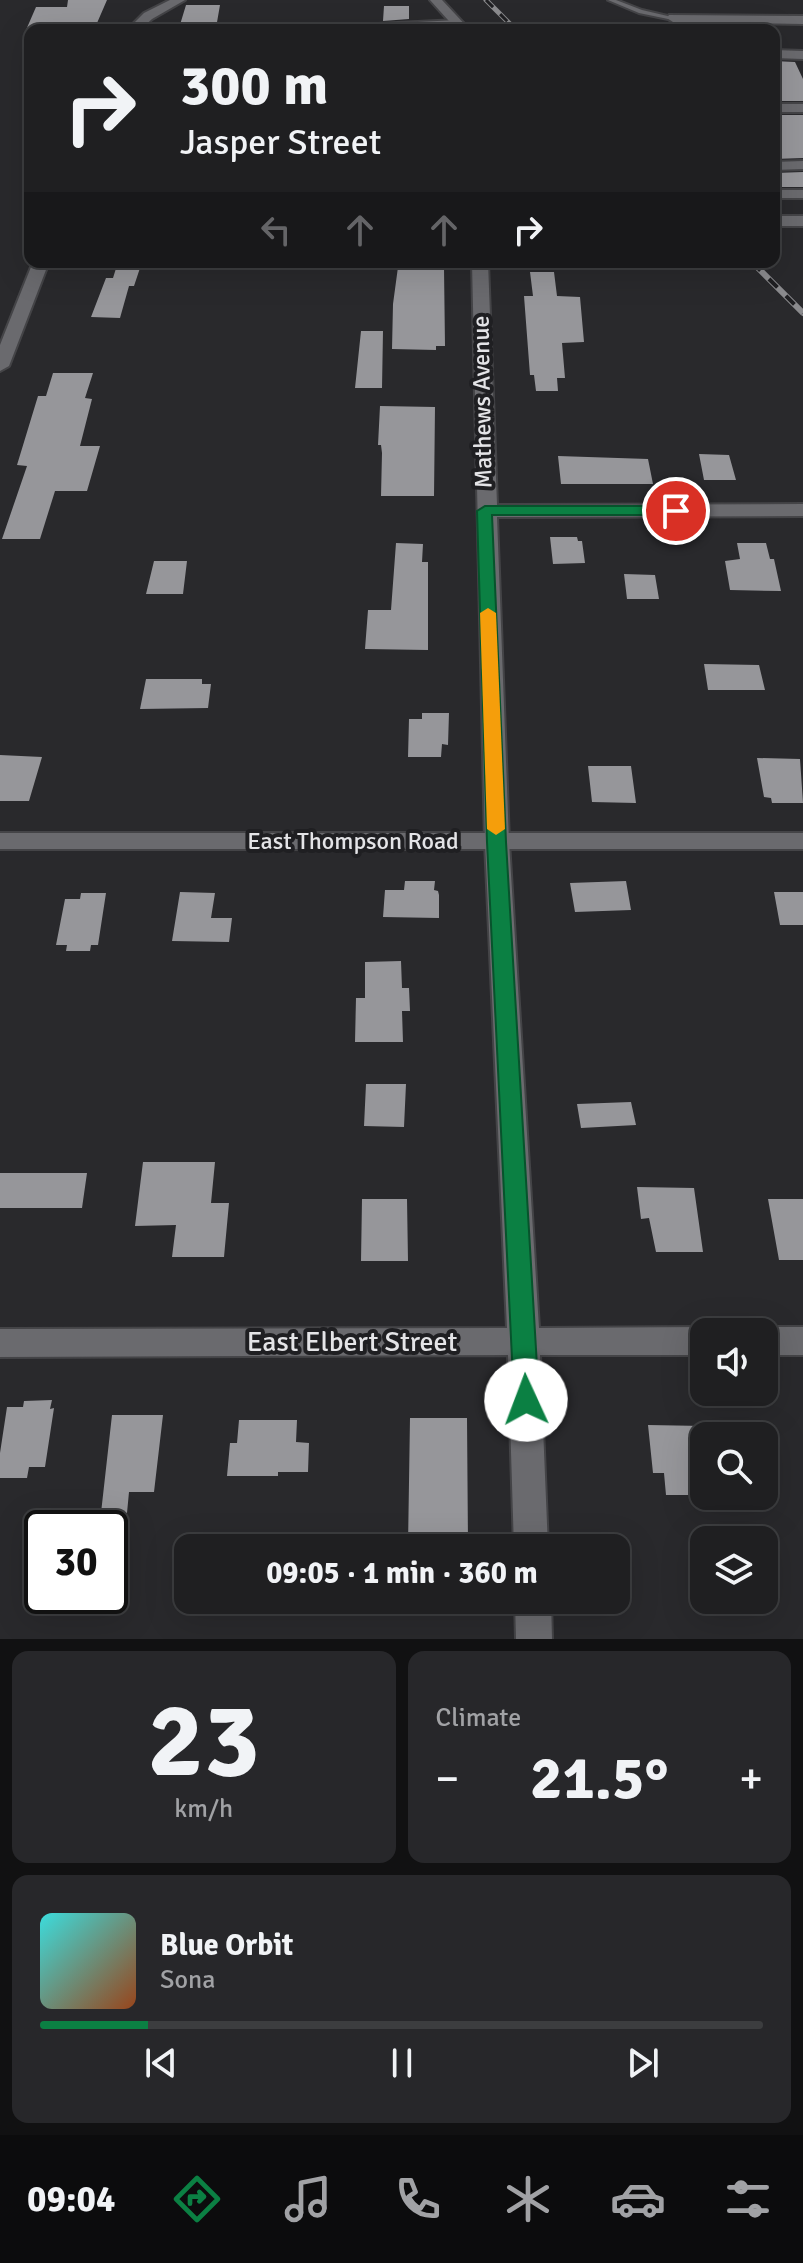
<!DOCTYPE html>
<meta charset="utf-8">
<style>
body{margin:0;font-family:Signika,sans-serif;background:#27272a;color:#f1f3f6;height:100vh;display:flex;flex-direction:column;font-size:30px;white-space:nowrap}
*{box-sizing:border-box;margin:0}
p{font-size:26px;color:#a1a2a5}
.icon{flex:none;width:44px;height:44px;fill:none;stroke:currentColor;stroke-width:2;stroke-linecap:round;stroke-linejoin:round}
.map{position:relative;height:1639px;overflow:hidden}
.panel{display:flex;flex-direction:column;gap:12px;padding:12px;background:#111112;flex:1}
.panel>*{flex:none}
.banner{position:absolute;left:24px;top:24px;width:756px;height:244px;border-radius:16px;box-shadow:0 8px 32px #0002,0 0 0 2px #3c3d3f;background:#1f1f21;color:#f1f3f6;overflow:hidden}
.controls{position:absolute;left:690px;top:1318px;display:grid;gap:16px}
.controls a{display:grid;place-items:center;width:88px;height:88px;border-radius:16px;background:#1f1f21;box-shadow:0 8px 32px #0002,0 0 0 2px #3c3d3f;font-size:40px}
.speed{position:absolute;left:24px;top:1510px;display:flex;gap:16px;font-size:40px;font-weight:700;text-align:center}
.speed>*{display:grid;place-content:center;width:104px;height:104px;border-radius:50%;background:#1f1f21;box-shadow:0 8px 32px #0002,0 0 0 2px #3c3d3f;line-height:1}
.speed .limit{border:4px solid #111;border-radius:12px;background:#fff;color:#111}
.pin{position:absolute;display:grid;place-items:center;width:68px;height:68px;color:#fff;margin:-34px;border:4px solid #fff;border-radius:50%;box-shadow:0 2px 8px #0007}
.me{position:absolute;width:88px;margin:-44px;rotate:358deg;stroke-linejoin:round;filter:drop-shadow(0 0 6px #0008)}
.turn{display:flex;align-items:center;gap:28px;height:168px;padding:0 24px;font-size:36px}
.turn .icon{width:104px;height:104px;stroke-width:2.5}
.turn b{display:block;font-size:56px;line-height:68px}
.lanes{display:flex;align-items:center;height:76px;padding:0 24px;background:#0003;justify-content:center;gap:40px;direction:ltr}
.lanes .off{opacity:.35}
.big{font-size:60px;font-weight:800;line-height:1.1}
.panel .widget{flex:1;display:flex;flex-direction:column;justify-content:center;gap:12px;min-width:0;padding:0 28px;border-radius:16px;background:#27272a}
.panel .dial{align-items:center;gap:0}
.dial b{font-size:104px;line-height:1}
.song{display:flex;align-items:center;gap:24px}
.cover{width:96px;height:96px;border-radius:12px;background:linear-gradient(135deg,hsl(180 70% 55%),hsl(20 70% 35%))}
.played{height:8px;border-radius:4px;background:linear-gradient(90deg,#0b8043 15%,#3c3d3f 15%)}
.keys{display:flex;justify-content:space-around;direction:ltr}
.heat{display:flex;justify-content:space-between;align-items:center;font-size:44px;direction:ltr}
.panel .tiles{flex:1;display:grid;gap:12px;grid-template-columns:1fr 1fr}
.widget:last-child{grid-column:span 2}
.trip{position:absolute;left:174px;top:1534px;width:456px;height:80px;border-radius:16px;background:#1f1f21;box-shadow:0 8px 32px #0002,0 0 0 2px #3c3d3f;font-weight:800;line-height:80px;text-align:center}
.menu{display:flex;height:128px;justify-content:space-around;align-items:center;background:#0c0c0d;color:#a1a2a5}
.menu .icon{width:56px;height:56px}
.menu .selected{color:#0b8043}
.menu b{font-size:36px;color:#f1f3f6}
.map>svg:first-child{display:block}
.building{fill:#96969a}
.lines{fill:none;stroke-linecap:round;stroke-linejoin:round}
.lane-casing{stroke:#444447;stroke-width:4}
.street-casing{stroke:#444447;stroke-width:4}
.secondary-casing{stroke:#444447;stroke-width:4}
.lane{fill:#6a6a6e;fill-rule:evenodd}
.street{fill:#6a6a6e;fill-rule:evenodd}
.secondary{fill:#6a6a6e;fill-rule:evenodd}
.rail-far1-casing{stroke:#8b8b8e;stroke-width:5}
.rail-casing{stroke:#8b8b8e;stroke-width:6}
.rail-far1{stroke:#1f1f22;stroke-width:3;stroke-dasharray:10;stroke-linecap:butt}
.rail{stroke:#1f1f22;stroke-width:4;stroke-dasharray:12;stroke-linecap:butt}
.route{fill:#0b8043;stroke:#07532c;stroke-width:2}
.slow{fill:#f59e0b}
.labels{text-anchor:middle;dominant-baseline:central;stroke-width:8;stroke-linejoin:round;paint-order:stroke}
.street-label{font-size:24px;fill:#e4e4e7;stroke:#1f1f22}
.near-street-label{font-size:28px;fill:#e4e4e7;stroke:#1f1f22}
</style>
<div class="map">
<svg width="803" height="1639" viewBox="0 0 803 1639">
<rect width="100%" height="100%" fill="#29292c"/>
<!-- building -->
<path class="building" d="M68,0H107L94,30H26L36,7H67Z
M186,5H220L216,28H179Z
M384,6H409V19L383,21Z
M774,61L795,62L803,79V101H774Z
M774,115H803V158L774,159Z
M803,172V187H774V173Z
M118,262H142L134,286H129L120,318L91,317L106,278H113Z
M398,267L444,268L445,346H436V350L392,349L393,304Z
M530,272H554L557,296L580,297L584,342L562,343L565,378H557L558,391H536L534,375H530L524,296H533Z
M361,331H383L382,388H355Z
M53,373H93L85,398L92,399L80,446H100L87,491H55L40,539H2L27,466L17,465L38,396H46Z
M380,406L435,407L434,496H381L382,453L381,445H378Z
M699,454L729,455L736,480H704Z
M558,456L648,459L653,484H561Z
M550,537H577L578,541H582L585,563L553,564Z
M396,543L423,544L422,562H428V650L365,649L368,610H391Z
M737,543H766L770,559H774L781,591L730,590L725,561L740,559Z
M154,561H187L183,594H146Z
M624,574L655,575L659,599H627Z
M704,664L759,665L765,690H708Z
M146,679H202V684H211L208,708L140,709Z
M422,713H449L448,745L442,744L441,757H408L409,719H422Z
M0,755L42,757L29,801H0Z
M757,758L800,759L803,803H772L771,798L764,797Z
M588,766H631L636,803L592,802Z
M405,881H435L434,890L438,891L439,895V918L383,917L385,890H404Z
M626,881L631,910L575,912L570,883Z
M180,892L215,893L211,918H232L229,942L172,941Z
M774,892H803V925H780Z
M81,893H106L98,945H91L90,951H66L67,945H56L65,899H80Z
M401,961L402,988H409L410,1011H402L403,1042H355L356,998H365V962Z
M366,1084H406L404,1127L364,1126Z
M631,1102L636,1125L581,1128L577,1104Z
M143,1162H215L211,1203H229L224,1257H172L176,1225L135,1226Z
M0,1173H87L82,1208H0Z
M637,1187L694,1188L703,1252H656L649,1218L641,1219Z
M362,1199H407L408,1261H361Z
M768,1199H803V1260H779Z
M52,1400L50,1409L54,1408L45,1467H29L27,1478H0V1453L7,1407H23L24,1401Z
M112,1415H163L154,1492H129L127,1513H101Z
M410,1418H467L468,1544H462V1548L408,1546Z
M239,1420H297L296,1442L309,1443L308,1472H278V1476H227L230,1443H237Z
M648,1425L704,1426V1495H666L664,1473H653Z"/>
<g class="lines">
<defs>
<path id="lane" d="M608,0H616L642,10L676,18L673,20L639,13Z
M457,20L459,23L378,28L375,26L378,24Z"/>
<path id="street" d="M170,0H185L152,19L140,30H127L144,13Z
M430,0H442L470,30H457Z
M669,15L803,16V24L673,22L667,18Z
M774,50L803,51V59L774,58Z
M774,104H803V112H774Z
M803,161V169L774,170V162Z
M774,190H803V198H774Z
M774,216H803V226H774Z
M33,262H49L9,366L0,371V345Z
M472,262H488L497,505L803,504V516L497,517L509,842L539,1328L704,1327L716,1332H704V1355H540L548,1548H514L508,1355L0,1357V1329L507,1328L485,842Z
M764,1327H803V1355H764V1332H752Z
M515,1600H551L552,1639H516Z"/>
<path id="secondary" d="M0,833H803V849H0Z"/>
</defs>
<!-- lane casing -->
<use href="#lane" class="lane-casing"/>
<!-- street casing -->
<use href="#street" class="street-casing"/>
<!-- secondary casing -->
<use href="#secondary" class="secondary-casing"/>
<!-- lane -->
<use href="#lane" class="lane"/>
<!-- street -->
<use href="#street" class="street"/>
<!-- secondary -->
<use href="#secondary" class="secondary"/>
<defs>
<path id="rail-far1" d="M486,0L516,30"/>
<path id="rail" d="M752,262L803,313"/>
</defs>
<!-- rail-far1 casing -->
<use href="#rail-far1" class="rail-far1-casing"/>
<!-- rail casing -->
<use href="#rail" class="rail-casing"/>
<!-- rail-far1 -->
<use href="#rail-far1" class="rail-far1"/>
<!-- rail -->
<use href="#rail" class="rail"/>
</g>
<!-- route -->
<path class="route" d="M485,506H676L683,511L676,515H492L506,842L539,1400L535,1408L526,1411L518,1408L514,1400L487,842L477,511Z"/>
<!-- slow -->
<path class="slow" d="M488,608L496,613L505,829L496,835L487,829L480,613Z"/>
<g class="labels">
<!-- street labels -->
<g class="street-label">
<text transform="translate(482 402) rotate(-91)">Mathews Avenue</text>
<text x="353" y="841">East Thompson Road</text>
</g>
<!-- near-street labels -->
<g class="near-street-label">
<text x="352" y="1342">East Elbert Street</text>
</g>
</g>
</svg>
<div class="controls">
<a><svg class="icon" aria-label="sound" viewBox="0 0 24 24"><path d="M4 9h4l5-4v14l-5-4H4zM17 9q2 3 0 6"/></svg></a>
<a><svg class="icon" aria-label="search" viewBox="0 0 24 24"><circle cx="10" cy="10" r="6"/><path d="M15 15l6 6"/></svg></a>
<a><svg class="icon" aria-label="layers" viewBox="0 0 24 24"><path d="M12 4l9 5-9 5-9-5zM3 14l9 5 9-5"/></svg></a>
</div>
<div class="speed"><div class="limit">30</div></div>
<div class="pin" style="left:676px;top:511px;background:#d93025"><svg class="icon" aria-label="arrive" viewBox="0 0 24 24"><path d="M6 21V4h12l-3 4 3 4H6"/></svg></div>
<svg class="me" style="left:526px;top:1400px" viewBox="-20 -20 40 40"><circle r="19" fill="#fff"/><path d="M0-13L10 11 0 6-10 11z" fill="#0b8043"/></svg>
<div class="trip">09:05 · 1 min · 360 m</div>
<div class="banner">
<div class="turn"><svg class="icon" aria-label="right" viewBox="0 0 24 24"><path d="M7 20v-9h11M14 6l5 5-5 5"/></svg><div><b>300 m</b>Jasper Street</div></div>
<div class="lanes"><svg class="icon off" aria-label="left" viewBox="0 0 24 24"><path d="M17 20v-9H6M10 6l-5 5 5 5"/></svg><svg class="icon off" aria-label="ahead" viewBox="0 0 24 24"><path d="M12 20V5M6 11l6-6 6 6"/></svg><svg class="icon off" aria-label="ahead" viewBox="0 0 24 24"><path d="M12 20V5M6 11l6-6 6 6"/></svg><svg class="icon" aria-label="right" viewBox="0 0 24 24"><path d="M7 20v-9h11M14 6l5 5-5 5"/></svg></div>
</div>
</div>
<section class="panel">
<div class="tiles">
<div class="widget dial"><b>23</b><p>km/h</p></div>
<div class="widget"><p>Climate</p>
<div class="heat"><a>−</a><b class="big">21.5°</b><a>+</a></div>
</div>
<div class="widget">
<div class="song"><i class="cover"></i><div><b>Blue Orbit</b><p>Sona</p></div></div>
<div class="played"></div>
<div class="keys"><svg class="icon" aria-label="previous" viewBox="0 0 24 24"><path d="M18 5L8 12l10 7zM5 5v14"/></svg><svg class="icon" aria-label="pause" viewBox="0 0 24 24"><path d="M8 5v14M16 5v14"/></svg><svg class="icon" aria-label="next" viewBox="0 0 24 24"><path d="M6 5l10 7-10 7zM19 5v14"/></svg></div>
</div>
</div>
</section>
<nav class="menu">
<b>09:04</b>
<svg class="icon selected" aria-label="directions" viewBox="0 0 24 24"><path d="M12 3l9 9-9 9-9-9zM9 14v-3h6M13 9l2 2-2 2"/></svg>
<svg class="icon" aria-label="music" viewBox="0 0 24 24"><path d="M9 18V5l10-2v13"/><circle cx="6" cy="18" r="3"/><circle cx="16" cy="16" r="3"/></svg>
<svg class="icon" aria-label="phone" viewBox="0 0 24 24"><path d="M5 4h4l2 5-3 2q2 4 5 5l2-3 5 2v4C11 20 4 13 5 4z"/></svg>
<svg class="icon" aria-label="climate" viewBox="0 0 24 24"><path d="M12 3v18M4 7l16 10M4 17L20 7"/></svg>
<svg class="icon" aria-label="car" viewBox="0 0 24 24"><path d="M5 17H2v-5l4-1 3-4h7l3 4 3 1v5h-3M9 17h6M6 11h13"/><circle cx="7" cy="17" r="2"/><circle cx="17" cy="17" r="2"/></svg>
<svg class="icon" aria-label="filters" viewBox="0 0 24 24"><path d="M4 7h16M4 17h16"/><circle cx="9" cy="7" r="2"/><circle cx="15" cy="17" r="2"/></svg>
</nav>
